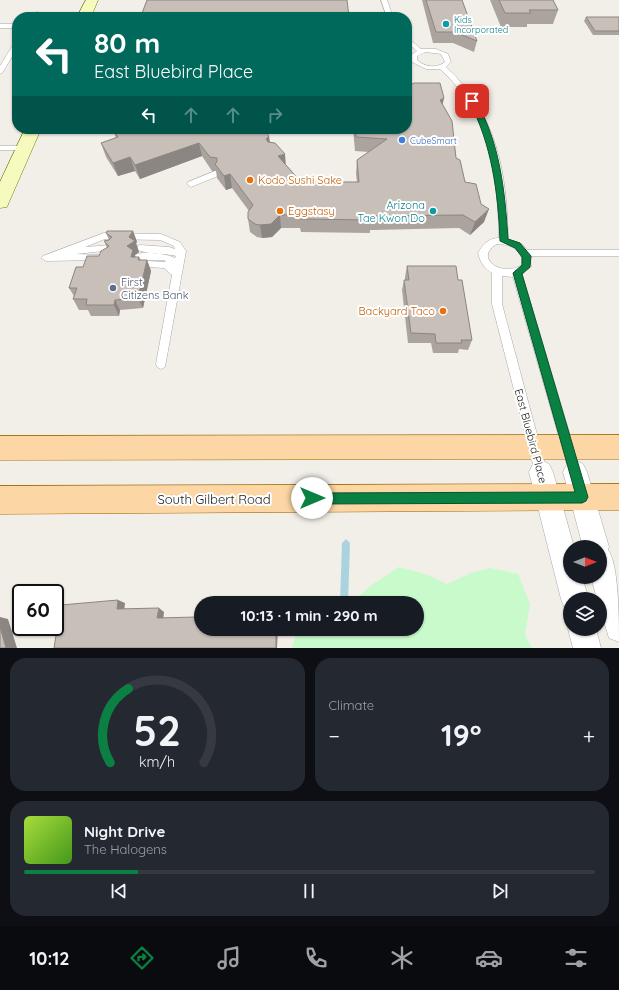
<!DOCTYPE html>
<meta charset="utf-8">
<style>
body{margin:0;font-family:Quicksand,sans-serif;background:#242831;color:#f1f3f6;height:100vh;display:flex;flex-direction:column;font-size:15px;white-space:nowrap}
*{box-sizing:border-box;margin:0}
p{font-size:13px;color:#9ea1a6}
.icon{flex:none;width:22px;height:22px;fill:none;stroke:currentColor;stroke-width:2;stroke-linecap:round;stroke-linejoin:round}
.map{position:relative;height:648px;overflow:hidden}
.panel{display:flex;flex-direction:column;gap:10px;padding:10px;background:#0d0f14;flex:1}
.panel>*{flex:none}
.guide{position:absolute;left:12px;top:12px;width:400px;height:122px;border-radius:16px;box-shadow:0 1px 3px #0004;background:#00695c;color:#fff;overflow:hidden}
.needle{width:26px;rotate:90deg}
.tools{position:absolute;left:563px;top:540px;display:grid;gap:8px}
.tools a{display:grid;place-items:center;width:44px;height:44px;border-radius:50%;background:#171b24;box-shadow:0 1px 3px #0004;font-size:20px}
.speed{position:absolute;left:12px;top:584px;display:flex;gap:8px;font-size:20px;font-weight:700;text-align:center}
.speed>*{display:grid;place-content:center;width:52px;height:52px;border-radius:50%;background:#171b24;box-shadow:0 1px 3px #0004;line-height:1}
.speed .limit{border:2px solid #111;border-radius:6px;background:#fff;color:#111}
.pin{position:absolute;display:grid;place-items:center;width:34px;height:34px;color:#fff;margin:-17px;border-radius:8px;box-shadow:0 2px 6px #0006}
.me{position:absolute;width:44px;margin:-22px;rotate:90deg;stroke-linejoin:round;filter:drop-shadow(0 0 3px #0008)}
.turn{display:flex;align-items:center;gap:14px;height:84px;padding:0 16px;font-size:18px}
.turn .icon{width:52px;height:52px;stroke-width:2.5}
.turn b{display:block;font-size:28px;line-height:34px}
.lanes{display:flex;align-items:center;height:38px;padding:0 16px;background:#0003;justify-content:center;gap:20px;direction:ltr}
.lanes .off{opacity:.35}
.big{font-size:30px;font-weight:700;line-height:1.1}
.panel .widget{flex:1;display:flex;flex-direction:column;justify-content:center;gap:6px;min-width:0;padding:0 14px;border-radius:16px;background:#242831}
.panel .dial{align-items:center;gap:0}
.dial svg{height:104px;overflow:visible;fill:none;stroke:#363941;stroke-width:7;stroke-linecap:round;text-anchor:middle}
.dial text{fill:#f1f3f6;stroke:none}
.song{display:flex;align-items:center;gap:12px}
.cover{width:48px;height:48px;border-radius:6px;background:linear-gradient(135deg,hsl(80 70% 55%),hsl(100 70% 35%))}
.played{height:4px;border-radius:2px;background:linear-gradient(90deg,#0b8043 20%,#363941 20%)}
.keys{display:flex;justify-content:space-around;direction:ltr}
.heat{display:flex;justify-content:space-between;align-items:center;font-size:22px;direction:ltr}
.panel .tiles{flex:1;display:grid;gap:10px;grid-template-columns:1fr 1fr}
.widget:last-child{grid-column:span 2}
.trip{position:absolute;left:194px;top:596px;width:230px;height:40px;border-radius:20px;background:#171b24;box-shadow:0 1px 3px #0004;font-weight:700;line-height:40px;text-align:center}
.dock{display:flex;height:64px;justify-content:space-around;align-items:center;background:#090b0e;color:#9ea1a6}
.dock .icon{width:28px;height:28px}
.dock .on{color:#0b8043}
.dock b{font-size:18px;color:#f1f3f6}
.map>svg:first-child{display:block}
.park{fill:#c8facc}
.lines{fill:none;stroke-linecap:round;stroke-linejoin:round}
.stream{fill:#aad3df;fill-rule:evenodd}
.lane-casing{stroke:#a9a9a9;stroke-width:1}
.street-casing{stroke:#a9a9a9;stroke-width:1}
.secondary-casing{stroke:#707d05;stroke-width:1}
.primary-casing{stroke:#a06b00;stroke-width:1}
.lane{fill:#fff;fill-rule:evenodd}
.street{fill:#fff;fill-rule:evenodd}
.secondary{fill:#f7fabf;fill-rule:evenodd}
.primary{fill:#fcd6a4;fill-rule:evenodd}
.wall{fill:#aba49e}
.shaded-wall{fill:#8b8681}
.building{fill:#c7bfb8;stroke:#8b8681}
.route{fill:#0b8043;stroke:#07532c}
.culture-dot{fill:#0f9aa8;stroke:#fff;stroke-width:1.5}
.shop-dot{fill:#3f7fe0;stroke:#fff;stroke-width:1.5}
.food-dot{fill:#e8710a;stroke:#fff;stroke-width:1.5}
.service-dot{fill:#5c6f8a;stroke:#fff;stroke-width:1.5}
.labels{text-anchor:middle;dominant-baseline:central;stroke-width:4;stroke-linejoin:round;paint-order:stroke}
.far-culture-label{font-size:9px;fill:#0d838f;stroke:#fff;text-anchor:start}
.far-shop-label{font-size:9px;fill:#366cbe;stroke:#fff;text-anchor:start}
.food-label{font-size:11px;fill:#c56008;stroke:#fff;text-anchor:start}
.culture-label{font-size:11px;fill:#0d838f;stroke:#fff;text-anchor:end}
.service-label{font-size:11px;fill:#4e5e75;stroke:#fff;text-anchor:start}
.street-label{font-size:11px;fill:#222;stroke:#fff}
.near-street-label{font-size:13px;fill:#222;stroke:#fff}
</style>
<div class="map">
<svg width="619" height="648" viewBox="0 0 619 648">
<rect width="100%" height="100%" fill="#f2efe9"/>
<!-- park -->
<path class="park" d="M399,567L428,575L447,584L473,572L490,568L518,574L530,604L525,635L532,648H292L297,629H417V603H320L357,598L370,586Z"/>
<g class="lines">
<!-- stream -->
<path class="stream" d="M346,539L350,543L348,603H340L342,543Z"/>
<defs>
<path id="lane" d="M381,0H387L393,17H387Z
M37,12L42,13L38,17H32Z
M0,24H17V28H0Z
M407,37L421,49H436L448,54L451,62L446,67C497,113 507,174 508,239L522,244L527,250H619V256H530L531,267L522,274L581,472L579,476L575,478L571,476L569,472L513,277L502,276V304L547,472L545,476L541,478L537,476L535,472L492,304V273C484,268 480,262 478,253C483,244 489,238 499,238C498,173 490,114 440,69H426L412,62L411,55L417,51L407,42ZM425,52L441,54L445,62C436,69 425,67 417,60V56ZM497,244C511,244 523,250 522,265C501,278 473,257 497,244Z
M17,41V48L3,72L0,74V66L14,43Z
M0,146H24L28,148L24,150H0Z
M215,171L218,172V176L191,187L187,184L188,182Z
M104,233L161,234L180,242L186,251L165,367L161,369L157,367L156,364L172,275L164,268L148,267L143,264L148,261L166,262L164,260H138L133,257C139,249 167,254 175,258L176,256C166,253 140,254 135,248L140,245L169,247L175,249L174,246L160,240L105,239L85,247L110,245L115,248L113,250L76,254L102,255L104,257L99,260L46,261L41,258L43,256Z"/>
<path id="street" d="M541,460L549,464L553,472L574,547H570V577H582L589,599H570V611L565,609L561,599L529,472L533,464Z
M575,460L583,464L587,472L609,547L608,550C619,564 619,621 619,642L609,638L600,609V599H597L591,577H600V547H583L563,472L567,464Z
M570,624V629H596L601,648H573L568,629Z"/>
<path id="secondary" d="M86,0H98L91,17H77Z
M25,129H41L9,202L7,207L0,208V182Z"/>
<path id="primary" d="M619,435V459L0,460V436Z
M619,484V510L0,514V486Z"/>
</defs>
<!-- lane casing -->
<use href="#lane" class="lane-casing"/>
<!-- street casing -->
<use href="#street" class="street-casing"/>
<!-- secondary casing -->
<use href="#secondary" class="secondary-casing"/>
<!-- primary casing -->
<use href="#primary" class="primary-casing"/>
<!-- lane -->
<use href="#lane" class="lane"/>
<!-- street -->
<use href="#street" class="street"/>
<!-- secondary -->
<use href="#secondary" class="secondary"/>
<!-- primary -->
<use href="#primary" class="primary"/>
</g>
<!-- wall -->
<path class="wall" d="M147,0L349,17H141V16Z
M422,0H462L477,41L474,52L453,43H433Z
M490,0H553L558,10L553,24H527V27H501Z
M586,17H619V35H593L584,21Z
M444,98L442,104L456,158L465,182L484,222L470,235L459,228L373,230H370V233L301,232L300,228H281L272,237L262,238L257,237L250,232L248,219L249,211L232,188L226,190L217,178L216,171H212L202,156L140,179L135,171L118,176L106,157L101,143L116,138L113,130L269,136L270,142L285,164L301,182H357L356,174L357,160L369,152L355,151L353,129H407Z
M133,231L137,242L136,243L139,252L135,255V257H139L141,260H147L151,271L143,308L120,310L119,316H91L88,310H79L73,299L74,296L69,288L83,267L99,256L107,248L104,241L109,240L106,233Z
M407,266L458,280L472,340L468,350L459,349L458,353H433L431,343H408L402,290L404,280H405V277Z"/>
<!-- shaded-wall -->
<path class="shaded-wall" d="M444,98L441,112L440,100Z
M269,136L270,150L266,139Z
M199,143L202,156L140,179L135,165Z
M285,154L286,167L278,156Z
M130,157L135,171L118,176L113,163Z
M230,174L232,188L226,190L224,176Z
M489,209L484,222L470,235L475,222Z
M280,215L281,228L272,237L262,238L260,225Z
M133,231L137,242L136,243L139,252L135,255L137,261L136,268L127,246L129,237Z
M147,260L151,271L143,308L138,298Z
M115,300L120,310L119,316L114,305Z
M118,600L125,603L124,613L117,609Z
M159,608L164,612L163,621L157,618Z
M0,617L8,619L17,648H6L0,627Z
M196,617L200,620L199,624L195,621Z
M276,629H278L277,648H276Z"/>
<!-- building -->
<path class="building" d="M147,0H347L349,17H311V15L141,16Z
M426,0H462L477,41L455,32H436Z
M499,0H553L558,10H529L531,13H505Z
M586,17H619V31H595Z
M414,83H440L444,98L440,100L452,121L456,158L460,160L465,182L476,184L481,204L489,209L475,222L463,215L374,216L371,217L372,220L301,219L300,215H280L271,224L260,225L255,224L248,219V212L253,205L230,174L224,176L215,164L217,162V158L210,157L199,143L135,165L130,157L113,163L101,143L118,137L113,130L115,129H263L269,136L266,139L268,142L275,143L285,154L278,156L301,182H359L357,160L387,139L356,137V129H407V85H410Z
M107,231H133L129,237L135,241L127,246L133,250L131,257H139L138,260H147L138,298L115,300L114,305H86L87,299H73L77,288H69L76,267H83L87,256H99L101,251L108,247L109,246L104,241L109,240L112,237L106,233Z
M407,266H456L458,280H462L472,340H461L462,343H436L435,334L411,333L404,280H409Z
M118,600L117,609L159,608L157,618L196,617L195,621H201V629H276V648H54L61,605Z
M0,627L6,648H0Z"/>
<!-- route -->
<path class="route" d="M470,100H475C500,141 505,192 508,239L520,243L531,256L530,267L522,274L588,497L586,501L582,503L312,504L308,502L307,498L308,494L312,493L575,492L513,273L522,265V257L515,248L500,241C498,192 492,145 469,101Z"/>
<!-- markers -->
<g class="culture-dot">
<circle cx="446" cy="24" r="4"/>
<circle cx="433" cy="211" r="4"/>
</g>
<circle class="shop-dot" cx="402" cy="140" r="4"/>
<g class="food-dot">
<circle cx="250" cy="180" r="4"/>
<circle cx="280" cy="211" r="4"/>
<circle cx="443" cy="311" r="4"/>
</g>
<circle class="service-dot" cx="113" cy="288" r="4"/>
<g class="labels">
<!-- far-culture labels -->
<g class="far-culture-label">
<text x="454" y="19">Kids<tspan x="454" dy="10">Incorporated</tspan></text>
</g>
<!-- far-shop labels -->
<g class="far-shop-label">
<text x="410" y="140">CubeSmart</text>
</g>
<!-- food labels -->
<g class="food-label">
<text x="258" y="180">Kodo Sushi Sake</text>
<text x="288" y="211">Eggstasy</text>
<text x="435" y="311" text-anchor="end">Backyard Taco</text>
</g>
<!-- culture labels -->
<g class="culture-label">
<text x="425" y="205">Arizona<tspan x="425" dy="13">Tae Kwon Do</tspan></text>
</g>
<!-- service labels -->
<g class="service-label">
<text x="121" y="282">First<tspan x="121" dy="13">Citizens Bank</tspan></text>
</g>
<!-- street labels -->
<g class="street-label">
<text transform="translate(531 436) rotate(75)">East Bluebird Place</text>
</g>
<!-- near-street labels -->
<g class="near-street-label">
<text x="214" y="499">South Gilbert Road</text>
</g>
</g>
</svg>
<div class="tools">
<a><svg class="needle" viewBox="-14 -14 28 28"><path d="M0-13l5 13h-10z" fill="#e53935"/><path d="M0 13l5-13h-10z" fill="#9ea1a6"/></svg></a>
<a><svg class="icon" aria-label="layers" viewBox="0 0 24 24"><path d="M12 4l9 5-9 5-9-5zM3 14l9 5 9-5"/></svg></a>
</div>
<div class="speed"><div class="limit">60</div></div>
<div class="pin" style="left:472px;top:101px;background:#d93025"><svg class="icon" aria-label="arrive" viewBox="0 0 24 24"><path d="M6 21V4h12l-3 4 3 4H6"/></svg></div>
<svg class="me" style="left:312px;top:498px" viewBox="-20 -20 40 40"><circle r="19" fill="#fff"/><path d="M0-13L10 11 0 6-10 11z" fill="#0b8043"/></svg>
<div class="trip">10:13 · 1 min · 290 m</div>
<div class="guide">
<div class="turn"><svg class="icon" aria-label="left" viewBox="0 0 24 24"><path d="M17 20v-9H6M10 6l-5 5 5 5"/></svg><div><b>80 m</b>East Bluebird Place</div></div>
<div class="lanes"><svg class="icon" aria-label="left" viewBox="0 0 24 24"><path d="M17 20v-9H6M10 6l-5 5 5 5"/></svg><svg class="icon off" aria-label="ahead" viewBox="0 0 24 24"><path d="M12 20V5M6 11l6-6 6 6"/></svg><svg class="icon off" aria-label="ahead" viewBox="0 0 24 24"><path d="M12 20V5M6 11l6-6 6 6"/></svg><svg class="icon off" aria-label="right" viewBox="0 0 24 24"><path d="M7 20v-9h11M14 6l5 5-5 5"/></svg></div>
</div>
</div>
<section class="panel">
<div class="tiles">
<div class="widget dial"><svg viewBox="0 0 100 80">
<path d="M14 69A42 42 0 1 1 86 69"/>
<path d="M14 69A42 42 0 0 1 28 12" stroke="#0b8043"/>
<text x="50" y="56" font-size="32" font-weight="700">52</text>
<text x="50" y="72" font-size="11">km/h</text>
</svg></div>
<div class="widget"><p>Climate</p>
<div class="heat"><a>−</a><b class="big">19°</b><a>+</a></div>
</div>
<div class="widget">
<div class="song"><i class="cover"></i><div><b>Night Drive</b><p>The Halogens</p></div></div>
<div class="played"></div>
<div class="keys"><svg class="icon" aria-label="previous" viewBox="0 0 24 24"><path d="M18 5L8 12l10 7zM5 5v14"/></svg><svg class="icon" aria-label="pause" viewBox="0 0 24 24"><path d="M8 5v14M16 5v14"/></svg><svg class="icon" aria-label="next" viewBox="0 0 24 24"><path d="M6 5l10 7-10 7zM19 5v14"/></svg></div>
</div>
</div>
</section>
<nav class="dock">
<b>10:12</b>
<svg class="icon on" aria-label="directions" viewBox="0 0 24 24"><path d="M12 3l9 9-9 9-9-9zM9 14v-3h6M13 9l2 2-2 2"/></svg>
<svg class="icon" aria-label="music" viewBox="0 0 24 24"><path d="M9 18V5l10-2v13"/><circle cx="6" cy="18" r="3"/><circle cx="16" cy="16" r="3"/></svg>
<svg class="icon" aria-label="phone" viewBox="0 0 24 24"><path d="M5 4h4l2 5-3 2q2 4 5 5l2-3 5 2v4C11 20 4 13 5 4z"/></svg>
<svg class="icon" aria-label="climate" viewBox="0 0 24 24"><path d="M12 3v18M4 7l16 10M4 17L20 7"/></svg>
<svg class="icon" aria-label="car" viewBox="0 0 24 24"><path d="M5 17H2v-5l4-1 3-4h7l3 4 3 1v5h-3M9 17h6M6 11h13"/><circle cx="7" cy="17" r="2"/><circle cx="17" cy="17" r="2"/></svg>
<svg class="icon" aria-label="filters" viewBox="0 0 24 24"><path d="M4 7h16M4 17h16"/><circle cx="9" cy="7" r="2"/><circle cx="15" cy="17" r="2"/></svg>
</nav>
